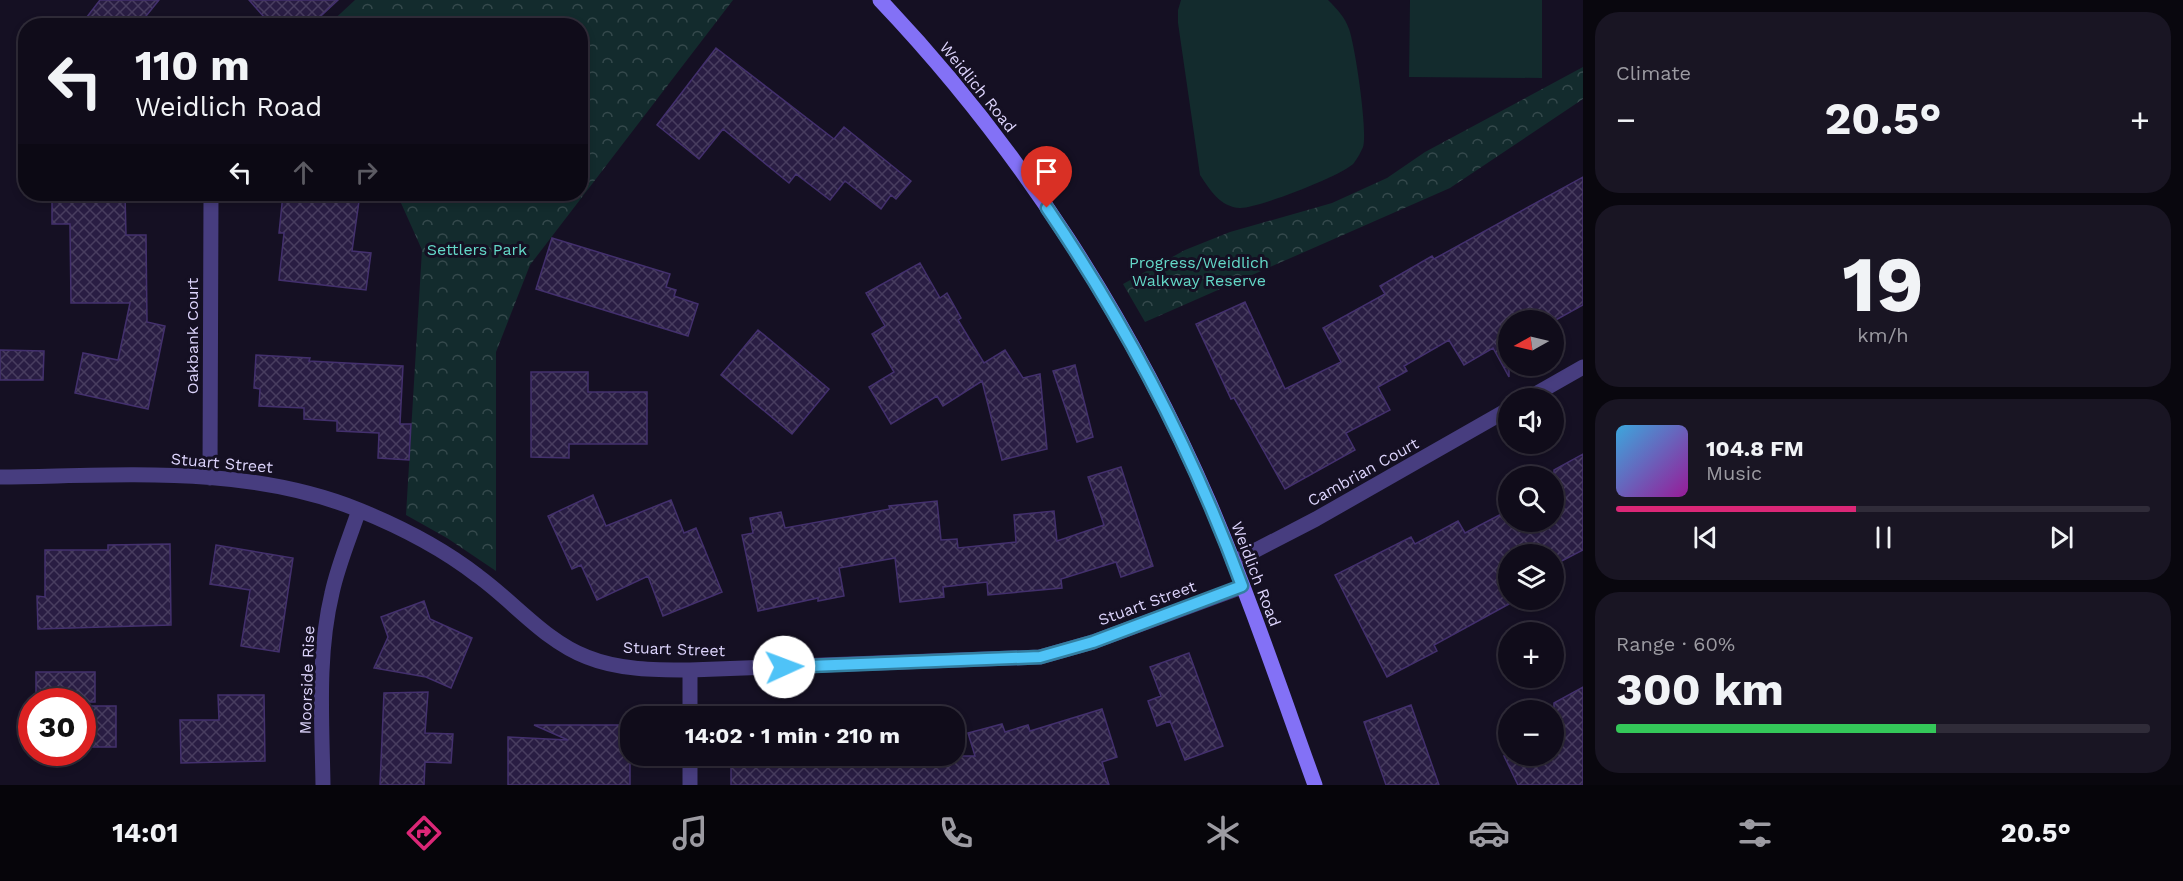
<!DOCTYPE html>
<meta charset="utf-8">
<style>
body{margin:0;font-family:"Work Sans",sans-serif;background:#191523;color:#f1f3f6;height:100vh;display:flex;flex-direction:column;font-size:22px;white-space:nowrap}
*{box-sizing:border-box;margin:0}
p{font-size:20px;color:#9c9ba2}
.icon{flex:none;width:33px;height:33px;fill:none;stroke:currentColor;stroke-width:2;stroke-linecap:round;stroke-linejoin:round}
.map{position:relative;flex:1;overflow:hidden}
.drawer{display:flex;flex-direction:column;gap:12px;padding:12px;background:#09070e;width:600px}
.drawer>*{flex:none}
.banner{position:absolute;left:18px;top:18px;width:570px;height:183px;border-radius:24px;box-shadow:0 3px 9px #0003,0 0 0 2px #302c39;background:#100c1a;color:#f1f3f6;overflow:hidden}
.needle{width:39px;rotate:262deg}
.buttons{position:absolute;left:1498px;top:310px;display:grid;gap:12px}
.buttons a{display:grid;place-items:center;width:66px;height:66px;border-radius:50%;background:#100c1a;box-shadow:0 3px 9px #0003,0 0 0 2px #302c39;font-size:30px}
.speed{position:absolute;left:18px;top:688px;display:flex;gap:12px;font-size:30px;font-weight:700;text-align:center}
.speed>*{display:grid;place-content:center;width:78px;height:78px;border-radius:50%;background:#100c1a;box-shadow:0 3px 9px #0003,0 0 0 2px #302c39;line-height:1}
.speed .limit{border:9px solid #d22;background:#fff;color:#111}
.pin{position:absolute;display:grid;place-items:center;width:51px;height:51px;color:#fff;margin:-62px -26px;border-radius:50% 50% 50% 0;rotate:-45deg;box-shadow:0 0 6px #0007}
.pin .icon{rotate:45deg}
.me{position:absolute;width:66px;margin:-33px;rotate:88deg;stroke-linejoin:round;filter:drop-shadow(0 0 4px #0008)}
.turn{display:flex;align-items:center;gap:21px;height:126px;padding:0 18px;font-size:27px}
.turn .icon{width:78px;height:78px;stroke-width:2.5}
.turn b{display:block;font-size:42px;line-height:51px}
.lanes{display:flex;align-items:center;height:57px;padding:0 18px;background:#0003;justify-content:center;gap:30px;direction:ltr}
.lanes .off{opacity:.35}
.big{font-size:45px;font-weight:700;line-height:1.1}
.drawer .tile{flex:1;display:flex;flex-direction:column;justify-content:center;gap:9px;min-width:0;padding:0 21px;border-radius:24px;background:#191523}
.drawer .dial{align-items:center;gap:0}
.dial b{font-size:78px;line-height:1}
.song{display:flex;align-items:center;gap:18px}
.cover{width:72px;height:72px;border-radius:9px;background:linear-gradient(135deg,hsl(200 70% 55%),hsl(300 70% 35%))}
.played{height:6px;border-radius:3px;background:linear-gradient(90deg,#db2777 45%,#302c39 45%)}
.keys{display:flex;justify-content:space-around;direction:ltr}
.heat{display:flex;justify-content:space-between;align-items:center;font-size:33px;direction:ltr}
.charge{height:9px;border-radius:4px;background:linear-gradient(90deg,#34c759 60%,#302c39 0)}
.trip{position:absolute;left:620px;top:706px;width:345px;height:60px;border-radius:24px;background:#100c1a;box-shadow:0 3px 9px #0003,0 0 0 2px #302c39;font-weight:700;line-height:60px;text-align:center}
.dock{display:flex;height:96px;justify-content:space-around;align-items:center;background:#06050a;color:#9c9ba2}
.dock .icon{width:42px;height:42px}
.dock .active{color:#db2777}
.dock b{font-size:27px;color:#f1f3f6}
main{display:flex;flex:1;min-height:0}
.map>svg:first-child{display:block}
.grass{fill:#132b2d}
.park{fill:url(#park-crowns)}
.building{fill:url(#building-cross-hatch);stroke:#43306d;stroke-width:1.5}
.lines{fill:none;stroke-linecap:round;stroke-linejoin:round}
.street{stroke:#473d7f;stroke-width:15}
.secondary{stroke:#8371f6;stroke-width:15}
.route-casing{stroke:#337fa1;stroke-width:15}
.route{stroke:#4fc3f7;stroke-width:10}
.labels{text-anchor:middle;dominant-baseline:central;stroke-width:6;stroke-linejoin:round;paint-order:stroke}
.street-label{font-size:16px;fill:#ddd4fc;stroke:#151023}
.park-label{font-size:16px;fill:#64d8c8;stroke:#151023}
</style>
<main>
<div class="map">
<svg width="1583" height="785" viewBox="0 0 1583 785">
<defs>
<pattern id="park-crowns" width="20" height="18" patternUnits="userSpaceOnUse" patternTransform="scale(1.5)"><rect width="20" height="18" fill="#132b2d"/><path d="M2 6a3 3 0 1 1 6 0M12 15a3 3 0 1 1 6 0" fill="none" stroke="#35494c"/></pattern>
<pattern id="building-cross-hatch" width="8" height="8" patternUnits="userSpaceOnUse" patternTransform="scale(1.5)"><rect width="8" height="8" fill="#291d43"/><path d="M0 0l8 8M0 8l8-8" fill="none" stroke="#483d5f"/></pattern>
</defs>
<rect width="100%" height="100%" fill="#151023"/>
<!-- grass -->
<path class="grass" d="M1181,0H1328C1337,9 1345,17 1349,29C1355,45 1368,133 1363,147C1361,152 1357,159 1354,163C1344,175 1256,209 1240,208C1220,207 1210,190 1200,175L1178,23V10Z
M1410,0H1542V78L1409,77Z"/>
<!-- park -->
<path class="park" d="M355,0H733L530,265L496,352V571L447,538L406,515L422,250L397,194H580V26H327Z
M1583,67V99L1450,188L1145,322L1123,284L1185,250L1230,232L1332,203L1387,178L1425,152Z"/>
<!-- building -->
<path class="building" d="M100,0H159L138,26H80Z
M249,0H338L310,26H272Z
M716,48L834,139L844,127L911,181L896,199L891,195L881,209L845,181L830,200L796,174L789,183L723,129L699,159L657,125Z
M1583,177V305L1554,321H1509V377L1493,348L1464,365L1449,340L1404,366L1407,371L1378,387L1390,410L1346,433L1355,450L1285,489L1234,398L1231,399L1196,324L1245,302L1285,389L1341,362L1323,328L1385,294L1380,286L1432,256L1434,259Z
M52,194H125L126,235H146L147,322L165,326L148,409L75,393L83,353L118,360L130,303H71L70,224H52Z
M283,194H360L352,251L371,253L366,290L279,280L284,233H279Z
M552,238L670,274L666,287L676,290L674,296L698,304L688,336L536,289Z
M920,263L940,298L947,293L961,318L958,320L984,363L1005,350L1023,378L1040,374L1047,449L1002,460L982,381L943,406L937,396L891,424L869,387L894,372L872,334L885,326L866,293Z
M758,330L829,389L792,434L721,375Z
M0,350L44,351L43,380H0Z
M256,355L310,358L309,361L403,366L400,424H411L409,460L378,458L379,433L337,431V421L304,419V408L259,406L260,389L254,388Z
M1075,365L1093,437L1077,442L1053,371Z
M531,372H588V392H647V444H569V458L531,457Z
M1583,454V550L1554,565V555H1509V604L1434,645L1437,651L1387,677L1335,575L1411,537L1415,544L1458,521L1465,533L1509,510V522H1554V470Z
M1121,467L1153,566L1121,577L1116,562L1061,579L1062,588L988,595L987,582L943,587L944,597L900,602L895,558L839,568L844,596L818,601V598L758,611L742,535L753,533L750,518L781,512L785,528L890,509L889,506L937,501L941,540L957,539L958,548L1016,542L1014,515L1054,511L1057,541L1104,525L1088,477Z
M593,495L606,526L671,500L684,533L696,528L722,592L663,616L648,576L597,600L581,565L572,569L548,516Z
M170,544L171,625L38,629L37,596L45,597V550H108V545Z
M216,545L293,558L279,652L241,646L250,590L210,584Z
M424,601L430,619L472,638L451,688L426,677L374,668L388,637L381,617Z
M1189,653L1223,746L1185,760L1170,721L1157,726L1148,701L1161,696L1150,667Z
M36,672H95V702H36Z
M1583,687V785H1518L1504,756H1554V703Z
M428,692L425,733L453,734L451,763L425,762L424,785H380L384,693Z
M218,695H264L265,761L181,763L180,720H219Z
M1411,705L1439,785H1386L1364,722Z
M82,706H116V747H82Z
M1102,709L1117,757L1102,762L1109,785H731V756H975L968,733L1002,724L1005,732L1028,725L1030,731Z
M534,725H630V785H508V737L568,740Z"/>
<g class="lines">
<!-- street -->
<path class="street" d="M1527,399L1583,367
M0,477C119,476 246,464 359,510C401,527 442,548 478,576C514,602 545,641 587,657C619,670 655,670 690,670L1040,657L1093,642L1242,587
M210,478L211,194
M1233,562L1316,519L1509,409
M690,670V717
M323,785C322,721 317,655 332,593C338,565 350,537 359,510
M690,785V756"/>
<!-- secondary -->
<path class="secondary" d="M880,0C1019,146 1130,319 1210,504C1249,596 1281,691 1315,785"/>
</g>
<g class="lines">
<defs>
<path id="route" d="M784,667L1040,657L1093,642L1242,586C1193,453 1127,326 1047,208"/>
</defs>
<!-- route casing -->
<use href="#route" class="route-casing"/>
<!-- route -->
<use href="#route" class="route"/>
</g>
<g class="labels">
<!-- street labels -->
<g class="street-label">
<text transform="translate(978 87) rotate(51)">Weidlich Road</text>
<text transform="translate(192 336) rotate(-90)">Oakbank Court</text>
<text transform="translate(222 463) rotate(5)">Stuart Street</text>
<text transform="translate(1363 472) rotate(-29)">Cambrian Court</text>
<text transform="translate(1256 574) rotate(69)">Weidlich Road</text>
<text transform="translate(1147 603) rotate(-20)">Stuart Street</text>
<text transform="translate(674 649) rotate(2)">Stuart Street</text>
<text transform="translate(307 680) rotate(-88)">Moorside Rise</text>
</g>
<!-- park labels -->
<g class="park-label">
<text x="477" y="249">Settlers Park</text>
<text x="1199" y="262">Progress/Weidlich<tspan x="1199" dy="18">Walkway Reserve</tspan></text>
</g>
</g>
</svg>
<div class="buttons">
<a><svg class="needle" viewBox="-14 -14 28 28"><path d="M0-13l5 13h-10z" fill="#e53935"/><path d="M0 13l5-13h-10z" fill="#9c9ba2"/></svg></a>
<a><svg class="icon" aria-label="sound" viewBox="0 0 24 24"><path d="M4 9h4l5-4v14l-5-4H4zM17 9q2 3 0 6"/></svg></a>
<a><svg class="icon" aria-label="search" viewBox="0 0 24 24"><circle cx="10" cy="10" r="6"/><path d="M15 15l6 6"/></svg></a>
<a><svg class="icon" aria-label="layers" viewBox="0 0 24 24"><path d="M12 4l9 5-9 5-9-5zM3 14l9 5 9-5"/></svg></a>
<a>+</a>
<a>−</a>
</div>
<div class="speed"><div class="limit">30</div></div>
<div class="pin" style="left:1047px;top:208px;background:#d93025"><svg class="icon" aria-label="arrive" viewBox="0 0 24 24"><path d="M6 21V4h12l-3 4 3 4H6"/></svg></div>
<svg class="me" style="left:784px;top:667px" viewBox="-20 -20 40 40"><circle r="19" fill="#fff"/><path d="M0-13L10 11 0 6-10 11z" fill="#4fc3f7"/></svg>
<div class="trip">14:02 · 1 min · 210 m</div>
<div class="banner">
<div class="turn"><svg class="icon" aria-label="left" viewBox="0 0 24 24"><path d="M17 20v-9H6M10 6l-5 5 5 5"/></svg><div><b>110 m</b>Weidlich Road</div></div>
<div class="lanes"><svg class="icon" aria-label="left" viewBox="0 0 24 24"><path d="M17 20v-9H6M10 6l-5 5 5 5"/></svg><svg class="icon off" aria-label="ahead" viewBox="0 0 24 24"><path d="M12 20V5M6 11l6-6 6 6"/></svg><svg class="icon off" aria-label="right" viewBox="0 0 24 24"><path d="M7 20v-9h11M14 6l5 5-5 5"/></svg></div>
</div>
</div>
<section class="drawer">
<div class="tile"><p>Climate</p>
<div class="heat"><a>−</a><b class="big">20.5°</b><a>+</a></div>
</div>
<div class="tile dial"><b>19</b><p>km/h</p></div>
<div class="tile">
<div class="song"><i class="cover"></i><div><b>104.8 FM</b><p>Music</p></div></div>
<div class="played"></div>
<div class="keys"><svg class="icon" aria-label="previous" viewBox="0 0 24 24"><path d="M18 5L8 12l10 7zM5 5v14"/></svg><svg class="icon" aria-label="pause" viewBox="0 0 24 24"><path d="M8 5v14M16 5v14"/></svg><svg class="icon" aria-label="next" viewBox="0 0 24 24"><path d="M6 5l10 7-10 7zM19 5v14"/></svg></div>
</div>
<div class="tile"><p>Range · 60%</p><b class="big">300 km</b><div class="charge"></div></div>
</section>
</main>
<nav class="dock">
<b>14:01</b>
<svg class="icon active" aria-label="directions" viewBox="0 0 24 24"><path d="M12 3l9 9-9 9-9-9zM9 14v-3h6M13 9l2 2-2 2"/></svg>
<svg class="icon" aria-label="music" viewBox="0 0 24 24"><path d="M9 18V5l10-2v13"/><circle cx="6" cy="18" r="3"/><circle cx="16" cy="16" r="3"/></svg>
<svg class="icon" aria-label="phone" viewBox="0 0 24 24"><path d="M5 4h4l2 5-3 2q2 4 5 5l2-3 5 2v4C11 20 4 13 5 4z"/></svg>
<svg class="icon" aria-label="climate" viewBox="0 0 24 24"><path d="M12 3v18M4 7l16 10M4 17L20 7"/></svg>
<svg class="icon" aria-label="car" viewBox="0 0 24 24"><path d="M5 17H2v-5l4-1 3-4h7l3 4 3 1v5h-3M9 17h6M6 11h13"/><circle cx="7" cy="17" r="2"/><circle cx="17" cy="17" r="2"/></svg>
<svg class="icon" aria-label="filters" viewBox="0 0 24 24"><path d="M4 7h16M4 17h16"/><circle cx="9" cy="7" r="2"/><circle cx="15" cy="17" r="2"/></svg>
<b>20.5°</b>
</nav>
